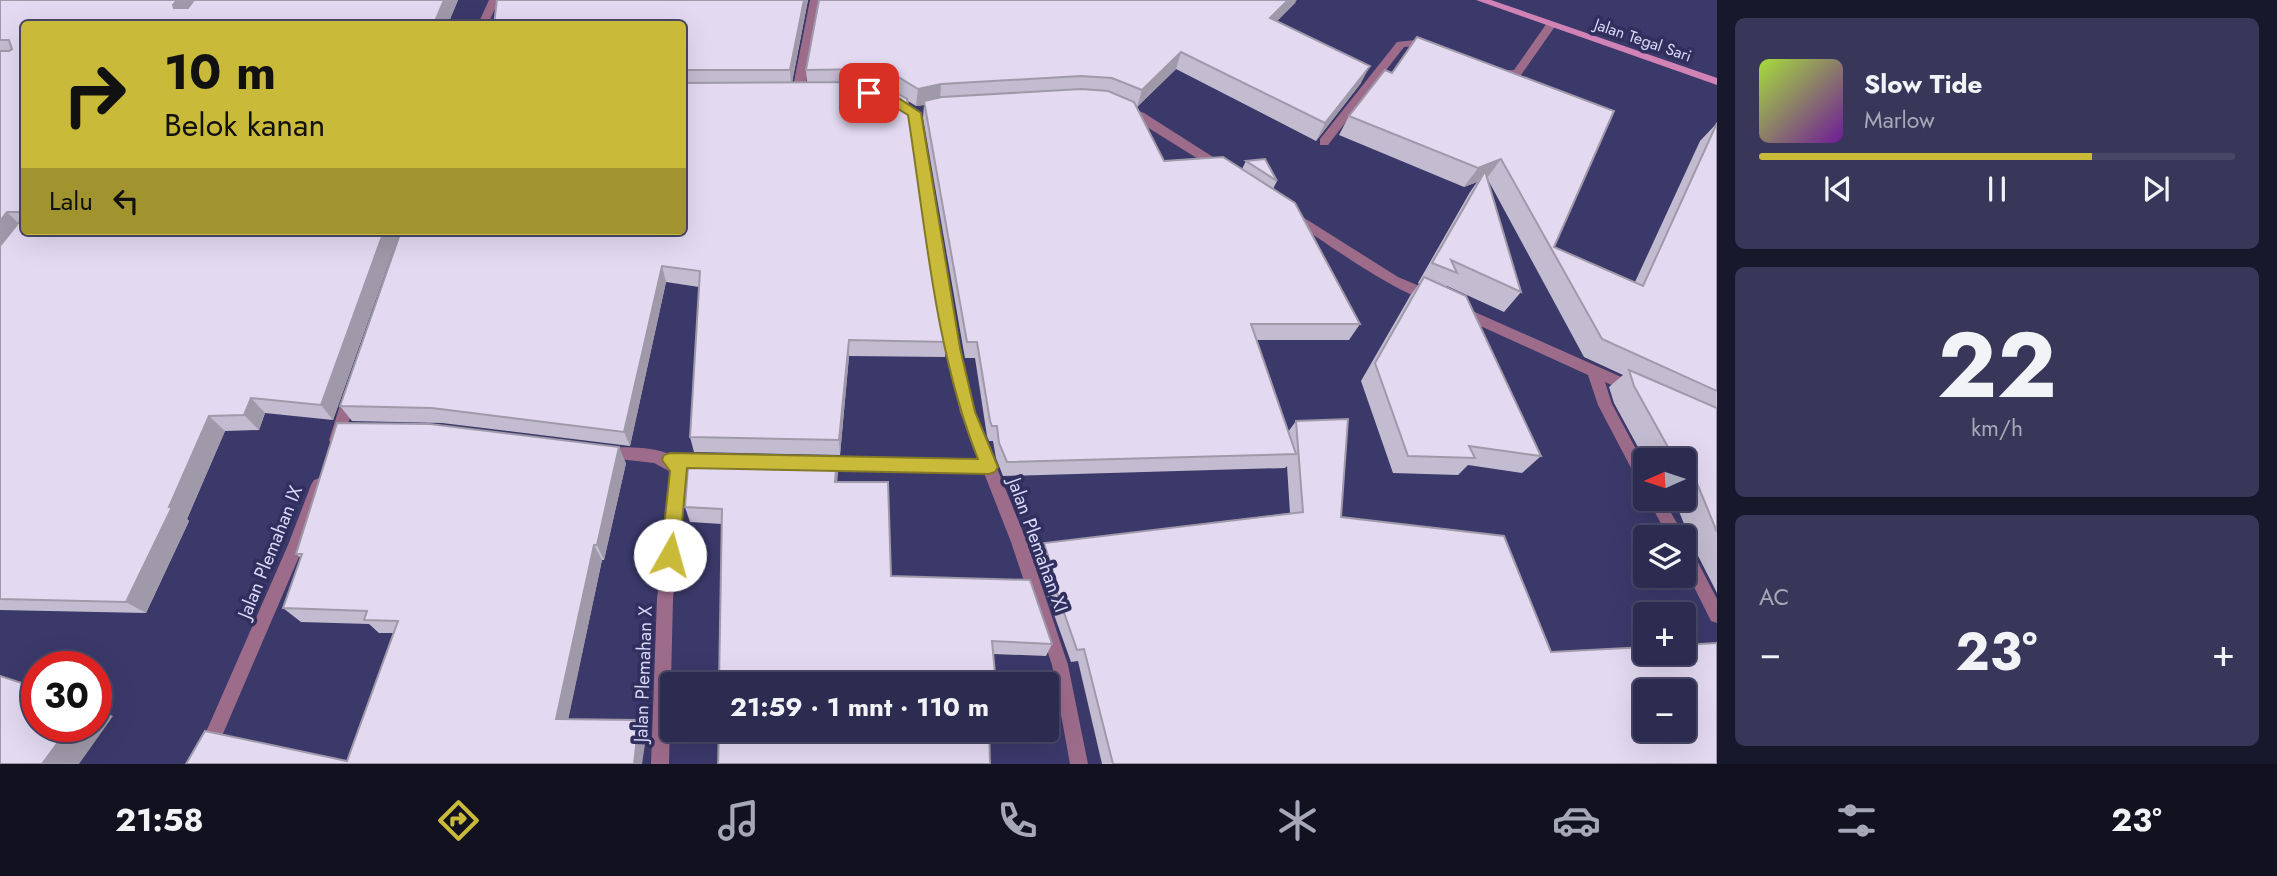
<!DOCTYPE html>
<html lang="id">
<meta charset="utf-8">
<style>
body{margin:0;font-family:Jost,sans-serif;background:#38375a;color:#f1f3f6;height:100vh;display:flex;flex-direction:column;font-size:26px;white-space:nowrap}
*{box-sizing:border-box;margin:0}
p{font-size:23px;color:#a6a7b7}
.icon{flex:none;width:38px;height:38px;fill:none;stroke:currentColor;stroke-width:2;stroke-linecap:round;stroke-linejoin:round}
.map{position:relative;flex:1;overflow:hidden}
.sheet{display:flex;flex-direction:column;gap:18px;padding:18px;background:#18182c;width:560px}
.sheet>*{flex:none}
.top-card{position:absolute;left:21px;top:21px;width:665px;height:214px;border-radius:7px;box-shadow:0 7px 28px #0002,0 0 0 2px #484767;background:#caba3a;color:#111;overflow:hidden}
.needle{width:46px;rotate:267deg}
.buttons{position:absolute;left:1633px;top:448px;display:grid;gap:14px}
.buttons a{display:grid;place-items:center;width:63px;height:63px;border-radius:7px;background:#2c2b50;box-shadow:0 7px 28px #0002,0 0 0 2px #484767;font-size:35px}
.speed{position:absolute;left:21px;top:651px;display:flex;gap:14px;font-size:35px;font-weight:700;text-align:center}
.speed>*{display:grid;place-content:center;width:91px;height:91px;border-radius:50%;background:#2c2b50;box-shadow:0 7px 28px #0002,0 0 0 2px #484767;line-height:1}
.speed .limit{border:10px solid #d22;background:#fff;color:#111}
.pin{position:absolute;display:grid;place-items:center;width:60px;height:60px;color:#fff;margin:-30px;border-radius:14px;box-shadow:0 4px 10px #0006}
.me{position:absolute;width:77px;margin:-38px;rotate:7deg;stroke-linejoin:round;filter:drop-shadow(0 0 5px #0008)}
.turn{display:flex;align-items:center;gap:24px;height:147px;padding:0 28px;font-size:32px}
.turn .icon{width:91px;height:91px;stroke-width:2.5}
.turn b{display:block;font-size:49px;line-height:60px}
.then{display:flex;align-items:center;height:66px;padding:0 28px;background:#0003;gap:14px;font-size:26px}
.big{font-size:52px;font-weight:700;line-height:1.1}
.sheet .tile{flex:1;display:flex;flex-direction:column;justify-content:center;gap:10px;min-width:0;padding:0 24px;border-radius:10px;background:#38375a}
.sheet .dial{align-items:center;gap:0}
.dial b{font-size:91px;line-height:1}
.song{display:flex;align-items:center;gap:21px}
.cover{width:84px;height:84px;border-radius:10px;background:linear-gradient(135deg,hsl(80 70% 55%),hsl(280 70% 35%))}
.played{height:7px;border-radius:4px;background:linear-gradient(90deg,#caba3a 70%,#484767 70%)}
.keys{display:flex;justify-content:space-around;direction:ltr}
.heat{display:flex;justify-content:space-between;align-items:center;font-size:38px;direction:ltr}
.trip{position:absolute;left:660px;top:672px;width:399px;height:70px;border-radius:7px;background:#2c2b50;box-shadow:0 7px 28px #0002,0 0 0 2px #484767;font-weight:700;line-height:70px;text-align:center}
.tabs{display:flex;height:112px;justify-content:space-around;align-items:center;background:#121120;color:#a6a7b7}
.tabs .icon{width:49px;height:49px}
.tabs .on{color:#caba3a}
.tabs b{font-size:32px;color:#f1f3f6}
main{display:flex;flex:1;min-height:0}
.map>svg:first-child{display:block}
.lines{fill:none;stroke-linecap:round;stroke-linejoin:round}
.lane{fill:#9e6c8b;fill-rule:evenodd}
.street{fill:#9e6c8b;fill-rule:evenodd}
.secondary{fill:#d283b5;fill-rule:evenodd}
.wall{fill:#c3bbd0}
.shaded-wall{fill:#9f99a9}
.building{fill:#e3daf2;stroke:#9f99a9;stroke-width:2;fill-rule:evenodd}
.route{fill:#caba3a;stroke:#837926;stroke-width:2}
.labels{text-anchor:middle;dominant-baseline:central;stroke-width:7;stroke-linejoin:round;paint-order:stroke}
.far-street-label{font-size:16px;fill:#d6d9f7;stroke:#302f5e}
.street-label{font-size:19px;fill:#d6d9f7;stroke:#302f5e}
</style>
<main>
<div class="map">
<svg width="1717" height="764" viewBox="0 0 1717 764">
<rect width="100%" height="100%" fill="#3a396a"/>
<g class="lines">
<!-- lane -->
<path class="lane" d="M1551,22L1556,25L1521,75H1493V71L1514,70L1547,23Z
M1416,40L1433,48L1428,51L1415,46L1404,47L1328,145H1320V139L1397,42Z"/>
<!-- street -->
<path class="street" d="M489,0H499L488,24H478Z
M810,0H820L804,92L798,96L792,92Z
M893,95L920,113L960,348L974,412L1027,542L1068,665L1088,764H1070L1052,665L1011,542L984,473L819,469L814,468L812,463L814,458L819,457L979,460L960,412L946,348L909,115L889,102L887,99Z
M1124,105L1144,113L1224,164V170H1216L1118,109Z
M1290,209L1398,277L1436,293L1438,297L1436,301C1412,306 1310,232 1286,216L1284,213Z
M1459,305L1637,384L1639,388L1637,392L1632,394L1605,382L1612,404L1645,466V487L1640,485L1598,405L1588,375L1454,314L1452,310Z
M350,390L355,392L357,396L343,440L341,444L336,446L331,444L329,440L343,396L345,392Z
M606,447C630,448 673,444 686,469L673,599L669,764H651L657,599L671,472L654,463L601,457L599,453L601,449Z
M319,478L324,480L327,485L304,545L210,764H192L288,545L311,485L314,480Z
M1648,499H1663L1682,532L1684,537V538L1668,537Z
M1684,545L1690,547L1717,599V623L1711,621L1684,567Z"/>
<!-- secondary -->
<path class="secondary" d="M1476,0H1491L1717,78V85Z"/>
</g>
<!-- wall -->
<path class="wall" d="M0,0H458L448,24H24V231H400L333,420L265,413L259,430L225,431L187,519L189,521L146,613L0,610Z
M808,0L792,83H807L806,70L1296,2L1277,21L1361,83L1316,141L1176,69L1137,107L1164,161L1242,169L1246,161L1277,181L1273,189L1360,324L1349,340H1256L1288,432L1296,421L1341,517L1551,652L1717,764H1102L1078,661L1071,662L1047,595L1049,591L1039,557L1044,543L1290,513L1287,466L1285,468L1003,476L996,458L993,441H989L987,436L975,358H965L963,347L923,118L924,105L916,106L908,101L947,342L945,357L849,356L840,455L694,452L690,437L699,287L666,282L630,446L442,423L352,421L340,406L682,231V24Z
M1392,73L1614,111L1554,247L1635,282L1700,141L1717,123V593L1693,546L1674,499H1684V460H1645L1614,403L1609,387L1623,375L1584,357L1487,178L1521,292L1504,312L1447,286L1446,287L1541,456L1522,473L1468,465L1458,475L1393,473L1361,381L1410,296L1419,284L1418,283L1470,192L1477,182L1464,187L1339,135L1349,116Z
M837,457V482L891,576L1052,644L1046,656L993,654L722,524L690,522L685,507Z
M626,463L604,560H602L568,719L639,720L647,731L347,761L394,633H379L369,624L301,622L283,608L301,558L296,554Z"/>
<!-- shaded-wall -->
<path class="shaded-wall" d="M177,0H202L185,22L174,8L173,5Z
M444,0H458L448,24H434Z
M804,0H808L791,87L790,70Z
M1288,0H1297L1263,36L1270,18Z
M1181,52L1176,69L1137,107L1142,90Z
M1370,66L1361,83L1316,141L1325,123Z
M941,84L940,101H924V105L916,106L918,89Z
M1501,159L1487,178L1485,171L1477,182L1464,187L1478,168Z
M7,212L24,229L0,260V221Z
M384,231H400L333,420L321,405Z
M662,266L666,282L630,446L624,432Z
M849,340V356L840,455L839,440Z
M251,398L265,413L259,430L244,415Z
M209,416L225,431L187,519L189,521L146,613L126,602Z
M619,447L626,463L604,560L597,545Z
M837,457L838,473L836,497L835,482Z
M594,545L602,560L566,730L556,719Z
M96,709L113,716L79,764H42L70,726H96Z
M639,720L647,731L642,764H634Z"/>
<!-- building -->
<path class="building" d="M0,0H177L173,5L174,8H188L194,0H444L434,24H24V231H384L321,405L251,398L244,415L209,416L169,507H172L126,602L0,599V246L24,216V212H7L0,221V51H9L12,49L9,40H0Z
M497,0H804L790,70H682V24H494Z
M819,0H1288L1270,18L1370,66L1325,123L1181,52L1142,90L1112,78L1081,76L941,84L918,89L895,75L870,69L806,70Z
M1417,37L1614,111L1554,247L1643,286L1717,123V391L1602,339L1501,159L1478,168L1349,116L1385,70L1392,73Z
M869,82L884,86L907,99L947,342L849,340L839,440L690,437L700,271L662,266L624,432L432,408L340,406L401,231H682V83Z
M1081,89L1108,91L1134,102L1164,161L1223,157L1295,203L1360,324H1251L1296,454L1007,462L999,443L997,426H992L990,421L977,342H967L924,101L942,97Z
M1265,159L1277,181L1246,161Z
M1485,171L1521,292L1451,260L1457,273L1432,263Z
M1424,277L1466,296L1541,456L1469,446L1475,458L1408,456L1375,363Z
M1629,370L1717,408V532L1690,466H1684V460H1672L1669,449L1634,386Z
M1348,419L1341,517L1504,536L1551,652L1645,647V653H1684V645L1717,643V764H1113L1084,649L1077,650L1053,581H1056L1044,543L1303,512L1296,421ZM1645,691H1684V730H1645Z
M337,423L430,424L619,447L597,545H594L556,719L639,720L634,764H186L205,731L347,761L398,621L364,620L367,611L283,608L302,554H296Z
M689,454L837,457L835,482H888L891,576L1030,580L1052,644L992,641L996,684H719L722,509L685,507Z
M0,676L37,688V726H70L42,764H0Z
M719,730H989L990,764H718Z"/>
<!-- route -->
<path class="route" d="M869,89L894,95L921,113L960,348L975,412L998,467L995,472L989,474L687,468L679,555L677,560L670,563L664,560L661,555L670,471L662,460L664,455L670,453L978,459C935,351 926,230 908,115L885,101L865,96L863,93Z"/>
<g class="labels">
<!-- far-street labels -->
<g class="far-street-label">
<text transform="translate(1643 40) rotate(19)">Jalan Tegal Sari</text>
</g>
<!-- street labels -->
<g class="street-label">
<text transform="translate(1038 545) rotate(70)">Jalan Plemahan XI</text>
<text transform="translate(270 552) rotate(-68)">Jalan Plemahan IX</text>
<text transform="translate(643 674) rotate(-88)">Jalan Plemahan X</text>
</g>
</g>
</svg>
<div class="buttons">
<a><svg class="needle" viewBox="-14 -14 28 28"><path d="M0-13l5 13h-10z" fill="#e53935"/><path d="M0 13l5-13h-10z" fill="#a6a7b7"/></svg></a>
<a><svg class="icon" aria-label="layers" viewBox="0 0 24 24"><path d="M12 4l9 5-9 5-9-5zM3 14l9 5 9-5"/></svg></a>
<a>+</a>
<a>−</a>
</div>
<div class="speed"><div class="limit">30</div></div>
<div class="pin" style="left:869px;top:93px;background:#d93025"><svg class="icon" aria-label="arrive" viewBox="0 0 24 24"><path d="M6 21V4h12l-3 4 3 4H6"/></svg></div>
<svg class="me" style="left:670px;top:555px" viewBox="-20 -20 40 40"><circle r="19" fill="#fff"/><path d="M0-13L10 11 0 6-10 11z" fill="#caba3a"/></svg>
<div class="trip">21:59 · 1 mnt · 110 m</div>
<div class="top-card">
<div class="turn"><svg class="icon" aria-label="right" viewBox="0 0 24 24"><path d="M7 20v-9h11M14 6l5 5-5 5"/></svg><div><b>10 m</b>Belok kanan</div></div>
<div class="then">Lalu<svg class="icon" aria-label="left" viewBox="0 0 24 24"><path d="M17 20v-9H6M10 6l-5 5 5 5"/></svg></div>
</div>
</div>
<section class="sheet">
<div class="tile">
<div class="song"><i class="cover"></i><div><b>Slow Tide</b><p>Marlow</p></div></div>
<div class="played"></div>
<div class="keys"><svg class="icon" aria-label="previous" viewBox="0 0 24 24"><path d="M18 5L8 12l10 7zM5 5v14"/></svg><svg class="icon" aria-label="pause" viewBox="0 0 24 24"><path d="M8 5v14M16 5v14"/></svg><svg class="icon" aria-label="next" viewBox="0 0 24 24"><path d="M6 5l10 7-10 7zM19 5v14"/></svg></div>
</div>
<div class="tile dial"><b>22</b><p>km/h</p></div>
<div class="tile"><p>AC</p>
<div class="heat"><a>−</a><b class="big">23°</b><a>+</a></div>
</div>
</section>
</main>
<nav class="tabs">
<b>21:58</b>
<svg class="icon on" aria-label="directions" viewBox="0 0 24 24"><path d="M12 3l9 9-9 9-9-9zM9 14v-3h6M13 9l2 2-2 2"/></svg>
<svg class="icon" aria-label="music" viewBox="0 0 24 24"><path d="M9 18V5l10-2v13"/><circle cx="6" cy="18" r="3"/><circle cx="16" cy="16" r="3"/></svg>
<svg class="icon" aria-label="phone" viewBox="0 0 24 24"><path d="M5 4h4l2 5-3 2q2 4 5 5l2-3 5 2v4C11 20 4 13 5 4z"/></svg>
<svg class="icon" aria-label="climate" viewBox="0 0 24 24"><path d="M12 3v18M4 7l16 10M4 17L20 7"/></svg>
<svg class="icon" aria-label="car" viewBox="0 0 24 24"><path d="M5 17H2v-5l4-1 3-4h7l3 4 3 1v5h-3M9 17h6M6 11h13"/><circle cx="7" cy="17" r="2"/><circle cx="17" cy="17" r="2"/></svg>
<svg class="icon" aria-label="filters" viewBox="0 0 24 24"><path d="M4 7h16M4 17h16"/><circle cx="9" cy="7" r="2"/><circle cx="15" cy="17" r="2"/></svg>
<b>23°</b>
</nav>
